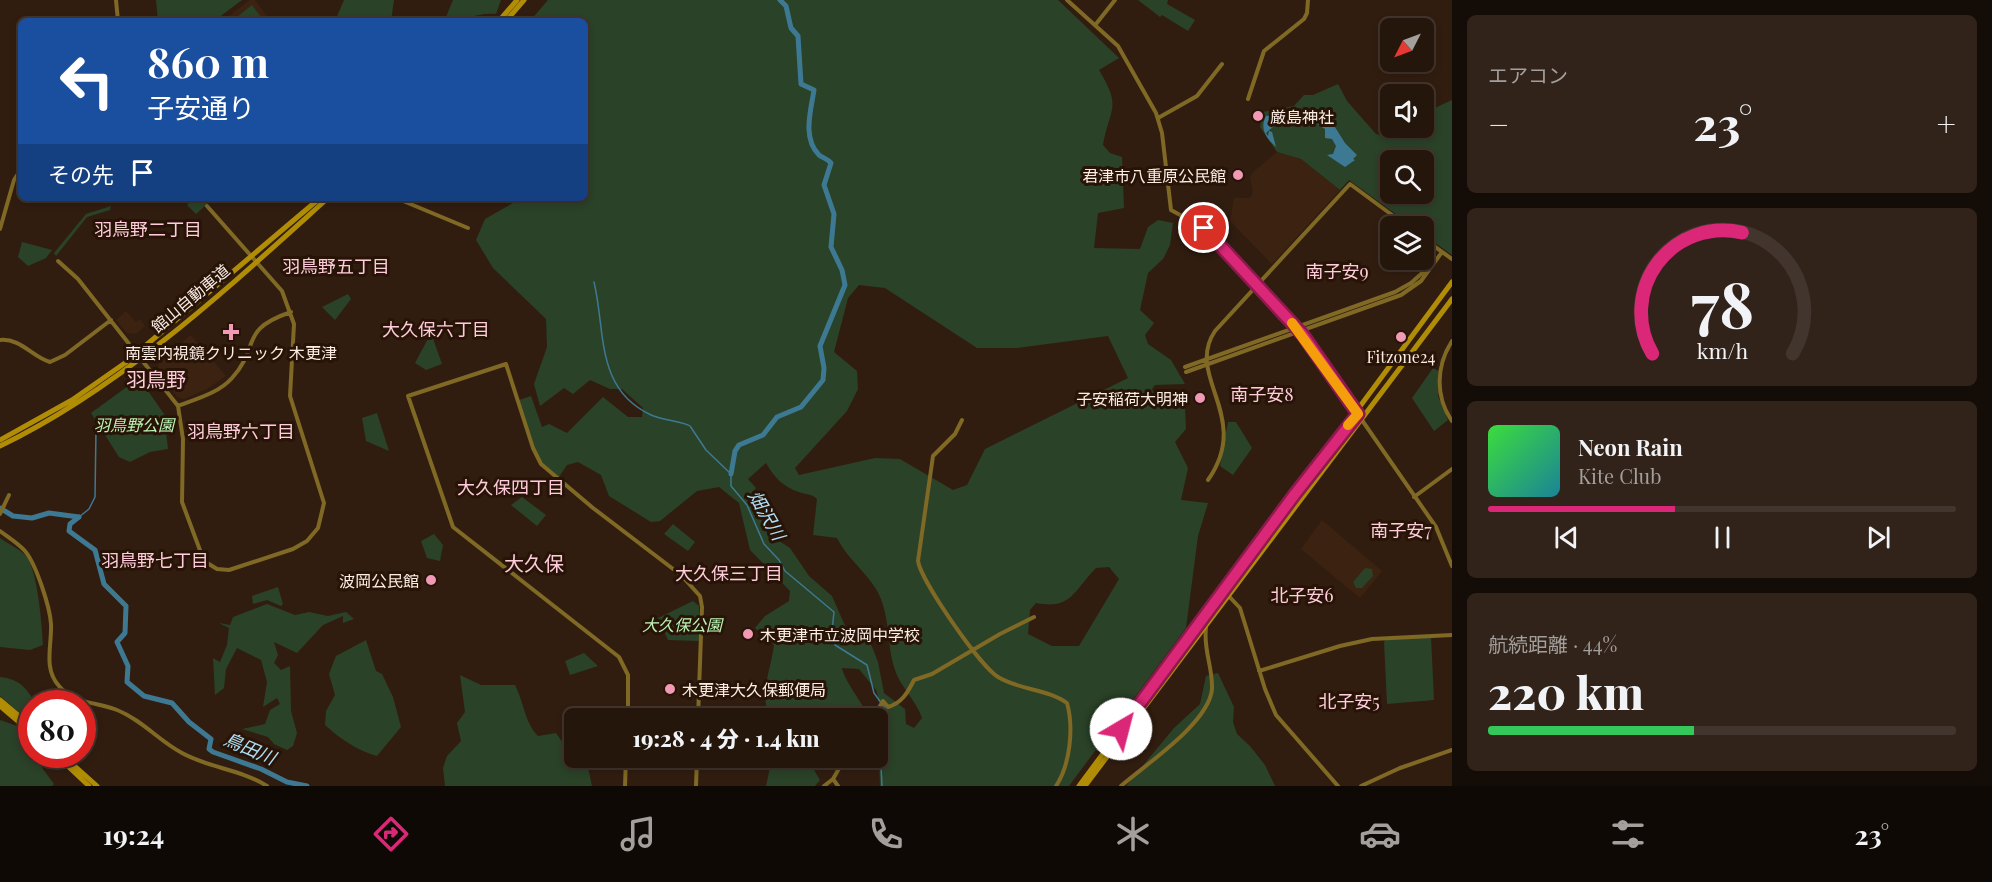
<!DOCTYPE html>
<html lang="ja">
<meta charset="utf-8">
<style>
body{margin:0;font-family:"Playfair Display","Noto Sans JP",serif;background:#31231a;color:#f1f3f6;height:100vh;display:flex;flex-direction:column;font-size:22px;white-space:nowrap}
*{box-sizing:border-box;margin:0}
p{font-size:20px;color:#a39f9d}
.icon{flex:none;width:33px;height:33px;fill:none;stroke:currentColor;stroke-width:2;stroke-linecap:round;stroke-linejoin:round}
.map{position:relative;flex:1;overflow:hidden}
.side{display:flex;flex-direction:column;gap:15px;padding:15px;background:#140c07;width:540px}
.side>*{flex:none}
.top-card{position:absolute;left:18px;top:18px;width:570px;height:183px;border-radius:9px;box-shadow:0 3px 9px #0003,0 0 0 2px #42352d;background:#1a4fa0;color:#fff;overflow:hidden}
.needle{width:39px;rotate:228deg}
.tools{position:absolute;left:1380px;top:18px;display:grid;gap:12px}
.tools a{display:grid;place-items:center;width:54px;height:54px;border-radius:9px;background:#25160c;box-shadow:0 3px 9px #0003,0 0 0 2px #42352d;font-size:30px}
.speed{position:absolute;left:18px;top:690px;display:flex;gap:12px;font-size:30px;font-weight:700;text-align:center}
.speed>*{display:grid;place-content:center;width:78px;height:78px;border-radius:50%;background:#25160c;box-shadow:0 3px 9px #0003,0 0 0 2px #42352d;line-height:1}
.speed .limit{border:9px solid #d22;background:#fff;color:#111}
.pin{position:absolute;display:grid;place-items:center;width:51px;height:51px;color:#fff;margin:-26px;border:3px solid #fff;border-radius:50%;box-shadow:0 2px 6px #0007}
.me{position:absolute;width:66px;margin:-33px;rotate:37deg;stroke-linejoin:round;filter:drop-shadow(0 0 4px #0008)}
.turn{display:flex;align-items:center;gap:21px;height:126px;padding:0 30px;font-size:27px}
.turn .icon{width:78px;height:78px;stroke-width:2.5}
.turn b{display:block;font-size:42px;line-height:51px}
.then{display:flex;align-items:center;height:57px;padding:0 30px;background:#0003;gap:12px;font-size:22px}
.big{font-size:45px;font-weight:800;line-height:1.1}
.side .card{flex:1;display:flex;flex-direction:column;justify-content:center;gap:9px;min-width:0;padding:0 21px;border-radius:9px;background:#31231a}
.side .dial{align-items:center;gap:0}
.dial svg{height:156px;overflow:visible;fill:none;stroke:#42352d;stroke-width:7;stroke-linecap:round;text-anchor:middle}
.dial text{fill:#f1f3f6;stroke:none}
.song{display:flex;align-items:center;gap:18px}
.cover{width:72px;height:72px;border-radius:9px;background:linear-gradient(135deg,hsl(120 70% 55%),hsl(190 70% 35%))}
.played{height:6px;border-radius:3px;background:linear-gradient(90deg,#db2777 40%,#42352d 40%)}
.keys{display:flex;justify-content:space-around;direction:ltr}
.heat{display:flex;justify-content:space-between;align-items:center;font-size:33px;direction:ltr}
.charge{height:9px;border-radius:4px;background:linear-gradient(90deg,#34c759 44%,#42352d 0)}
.trip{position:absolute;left:564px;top:708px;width:324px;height:60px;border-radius:9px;background:#25160c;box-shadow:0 3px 9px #0003,0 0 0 2px #42352d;font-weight:800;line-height:60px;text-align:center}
.tab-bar{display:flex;height:96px;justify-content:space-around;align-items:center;background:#0f0905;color:#a39f9d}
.tab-bar .icon{width:42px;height:42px}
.tab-bar .current{color:#db2777}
.tab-bar b{font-size:27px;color:#f1f3f6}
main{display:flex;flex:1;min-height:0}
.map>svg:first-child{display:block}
.built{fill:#3c2210}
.green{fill:#2a4228;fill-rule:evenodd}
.water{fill:#3e7993}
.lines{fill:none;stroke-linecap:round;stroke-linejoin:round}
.stream{stroke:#3e7993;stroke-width:1.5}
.river{stroke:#3e7993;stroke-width:5}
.secondary{stroke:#7f6924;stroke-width:4}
.highway{stroke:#b08d04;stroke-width:5}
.route-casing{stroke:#8e194d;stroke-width:15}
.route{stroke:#db2777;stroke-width:10}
.slow{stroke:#f59e0b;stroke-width:10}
.poi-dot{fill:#f09ab6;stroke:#271407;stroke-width:2}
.labels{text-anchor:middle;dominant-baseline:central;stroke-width:6;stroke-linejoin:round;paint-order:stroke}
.poi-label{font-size:16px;fill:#fbece4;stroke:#271407;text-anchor:start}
.street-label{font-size:16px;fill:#fbece4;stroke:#271407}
.park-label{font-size:16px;font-style:italic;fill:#bcf5b6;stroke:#271407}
.neighbourhood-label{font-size:18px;fill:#ffccdb;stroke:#271407}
.water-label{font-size:18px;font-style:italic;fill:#afe1fa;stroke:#271407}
.quarter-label{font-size:20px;fill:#ffccdb;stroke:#271407}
</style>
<main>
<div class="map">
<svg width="1452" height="786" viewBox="0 0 1452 786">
<rect width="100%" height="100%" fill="#311d10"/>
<!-- built -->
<path class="built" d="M250,0H255L271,21H222Z
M1277,152L1301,159L1340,190L1272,264L1230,221L1234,198H1250L1253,192L1250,178L1252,173Z
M126,311L136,322L140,319L145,326L136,334L127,333L116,320Z
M191,335L226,376L207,389L184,399L177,397L158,371L159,362Z
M1322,520L1382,571L1360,598L1301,549Z"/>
<!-- green -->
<path class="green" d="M156,0H242L214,21H158Z
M344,0H394L391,21H335Z
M453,0H501L496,14C478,12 464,21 447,21L446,17Z
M548,0H1058L1119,58L1099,70C1122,108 1110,107 1103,145L1110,153L1122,157L1124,208L1098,213L1094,248L1140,249L1148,227L1158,220L1173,223L1170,245L1163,259L1148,273L1140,310L1154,323L1145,335L1148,344L1171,360L1185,384L1155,385L1152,389L1156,400L1165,401L1185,408L1186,429L1175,442L1188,468L1181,500L1208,503L1198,536L1186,628L1069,786H880L878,720L881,707L876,690L859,669L842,668C843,677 860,701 866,711L864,718H769C760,689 770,674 774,645L755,628L765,616L789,601L790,591L750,550L739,503L719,487L697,491L660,521L651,522L609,496L601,475L578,462L567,465L557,480L539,462L519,400L531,396L542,427L549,424L567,433L603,397L628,417H642L643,408L622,389H610L590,380L573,394L564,388L540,406L534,384L547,347L546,319L493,268L476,240L485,219L513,203L515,198H585V21H530ZM859,285L885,288L977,348H1017L1108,336L1128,378L985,449L967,485L953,490L900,459L875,458L799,475L795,468L847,411L858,389L857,371L834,352L848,298ZM766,463C774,477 783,487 799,492C806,495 811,493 817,499L813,535L837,538C847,558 865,571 876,589C891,614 886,644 895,670C901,688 916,700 922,718L914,728L906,724L905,709L884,693L878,662L869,639L850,637L832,596L809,576L790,548L767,533L775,518L767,506L750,496L756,488L748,479ZM1109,567L1119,579L1079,646H1052L1028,634L1030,610L1036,603C1072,610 1074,590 1096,568Z
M1138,0H1168L1167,4L1195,20L1188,31L1162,15L1160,17Z
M252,5L264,21H232Z
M1338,84L1347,101L1376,134L1393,138L1402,128H1424V113L1452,100V255L1424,235V226H1412L1349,180L1340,190L1301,159L1277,152L1260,127L1263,112L1294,106L1304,95H1313ZM1390,160H1424V194H1390Z
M193,198H214L196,214L187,205Z
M111,206L110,210L87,217L56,256L54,253L86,214Z
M22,242L52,250L46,258L28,266L18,257Z
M348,294L351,299L335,320L322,307Z
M431,333L442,364L426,370L415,363Z
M1433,368L1438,371V396L1448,420L1434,431L1412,398Z
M139,378L164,414L168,449L150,452L130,462L119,457L91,413Z
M377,413L389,451L366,441L362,418Z
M1356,420L1277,529L1257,551L1325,456Z
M1228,422H1236L1252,448L1233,475L1220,466Z
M522,497L546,515L537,526L511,505Z
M673,524L695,542L688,551L664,534Z
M434,534L443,545L440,561L427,558L421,541Z
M0,538C8,544 22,550 27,557C38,574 42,625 43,645L30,650L0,647Z
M1365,568L1372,569L1373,576L1362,588H1356L1353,582Z
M278,587L283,604L281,606L267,600L253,604L252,596Z
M693,601L699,606V641L668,640L658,618Z
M267,604L295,615L309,612L328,616L346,612L354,619L343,623V616L323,625L297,653L274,642L278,655L274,663L281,670L290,666L291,711L297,733L293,746L287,750L274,744L268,737L242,729L265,724L270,710L280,704L277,698L263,707L267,682L261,660L237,648L226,669L224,688L215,695L213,658L220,662L227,645L229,628L219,623L230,625L233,617Z
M1431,637L1434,700L1387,704L1384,642L1386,639Z
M366,640L376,671L382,674L393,697L401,727L377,756C358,751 339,738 325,725L326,711L335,695L329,674L336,656Z
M584,653L598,666L570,675L565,661Z
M1218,673L1234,707L1233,722L1237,734L1250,746L1265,765L1275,786H1126L1174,728L1200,704L1206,676Z
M460,675L481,685H515C524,703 525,723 538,736L556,733L563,743L574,742V758H586L592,786H445L443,768L447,756L461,741L457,723L465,712Z
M0,677C19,679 26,687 35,703L32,704L31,723L0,696Z
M0,720L20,727L31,738L32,754L54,784L52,786H0Z
M772,758H807L820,780L815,786H766Z"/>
<!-- water -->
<path class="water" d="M1277,115L1281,120L1266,133L1268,136L1269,131L1272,132L1276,147C1267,139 1259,129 1266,116Z
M1326,122L1333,124L1345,143L1357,155L1353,159L1355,160L1345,167L1327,155L1333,154L1336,146L1332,139L1325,138V129L1317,124Z"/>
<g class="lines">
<!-- stream -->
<path class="stream" d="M594,282C606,332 595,389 651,415C662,420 684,422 690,426L706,450L731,474V486L747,505L764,544L779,560L785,571L834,612L832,631L835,645L867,665L874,693L887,711L882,731L885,752L881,766L882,786
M79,517L89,509L95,497L96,430"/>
<!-- river -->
<path class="river" d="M731,474L735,451L739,445L763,435L777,417L801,407L823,380L824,368L820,346L845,285L842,270L831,247L834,214L824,185L831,163C828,159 823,158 819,155C802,138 811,110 814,90L801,84L798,36L791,28L786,6L780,0
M0,508L13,516L32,518L49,513L79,517
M79,517L70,524L69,531L95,550L104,584L126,606L125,633L117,642L128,666L127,682L144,696L172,703L189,722L211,739L209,749L213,752L261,769L287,782L307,786"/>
<!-- secondary -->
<path class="secondary" d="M116,0L118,21
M1067,0L1118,46L1156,113L1162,133L1171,210L1204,228L1303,335L1436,527L1452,566
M1096,24L1115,0
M1248,99L1264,51L1304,19L1307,13L1308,0
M1158,118L1197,96L1222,64
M396,198L468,228
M0,229L14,180L21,169
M1424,239L1452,259
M58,261L78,279L178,406L183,439L182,502L204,561L217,569L229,570L293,549L307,541L318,528L324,503L290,396L294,324L282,291L207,206
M0,340C21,338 32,357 50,362L65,355L111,320
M1452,341C1436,366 1435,397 1452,421
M1185,367L1395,292L1411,283L1430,266
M1186,372L1401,295L1421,281L1442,252
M178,406C196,399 219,393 232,378C261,346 238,330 291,312
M962,420L955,434L933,456L918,561C921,581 980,666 998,677C1019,690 1048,689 1067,703C1074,728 1070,765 1056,786
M1208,480C1253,416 1184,377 1215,331L1350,184L1407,226
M1414,497L1452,469
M0,514L9,495
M0,531C9,538 18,543 25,551C36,564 50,607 51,624C52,646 43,668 59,686C74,704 97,702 117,710C142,720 159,741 182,753C209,768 240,769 267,786
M1225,592L1240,608L1265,689L1276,715L1338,786
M1259,671L1340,646L1372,639L1452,635
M628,718V675L619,657L453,527L408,396L506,364L533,448L541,464L593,508L681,575L700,596L702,607L698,718
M873,718L883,701L888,707C902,703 908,692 914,680L932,674L1000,634L1034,617
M833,779L838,786
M625,786L626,758
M696,786L697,758
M824,786L833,779L845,758
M1121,786C1146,764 1209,723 1212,689C1213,668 1203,649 1206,628
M1361,786L1400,768L1452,750"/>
<!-- highway -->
<path class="highway" d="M499,21L517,0
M506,21L524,0
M0,440L72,400L125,363L320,198
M0,446C121,388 229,287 328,198
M0,700L32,727
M0,706L32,733
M55,754L89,786
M61,754L97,786
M1079,786C1204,619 1328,451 1452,282
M1085,786L1452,299"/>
</g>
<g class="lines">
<defs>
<path id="route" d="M1121,729L1295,494L1358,414L1303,335L1204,228"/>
</defs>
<!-- route casing -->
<use href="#route" class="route-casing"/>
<!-- route -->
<use href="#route" class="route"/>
<!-- slow -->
<path class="slow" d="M1292,323L1358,414L1348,425"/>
</g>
<!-- markers -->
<g class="poi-dot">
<circle cx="1258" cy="116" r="6"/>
<circle cx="1238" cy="175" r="6"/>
<path d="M228 323h6v6h6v6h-6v6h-6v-6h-6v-6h6z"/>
<circle cx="1401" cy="337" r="6"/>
<circle cx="1200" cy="398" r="6"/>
<circle cx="431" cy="580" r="6"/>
<circle cx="748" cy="634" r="6"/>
<circle cx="670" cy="689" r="6"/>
</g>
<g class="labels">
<!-- poi labels -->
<g class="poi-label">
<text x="1270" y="116">厳島神社</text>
<text x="1226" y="175" text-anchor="end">君津市八重原公民館</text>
<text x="231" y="352" text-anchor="middle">南雲内視鏡クリニック 木更津</text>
<text x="1401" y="356" text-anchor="middle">Fitzone24</text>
<text x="1188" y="398" text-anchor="end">子安稲荷大明神</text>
<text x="419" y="580" text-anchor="end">波岡公民館</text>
<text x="760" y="634">木更津市立波岡中学校</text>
<text x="682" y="689">木更津大久保郵便局</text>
</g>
<!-- street labels -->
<g class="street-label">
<text transform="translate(190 298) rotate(-40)">館山自動車道</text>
</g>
<!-- park labels -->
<g class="park-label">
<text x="134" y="424">羽鳥野公園</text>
<text x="682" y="624">大久保公園</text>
</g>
<!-- neighbourhood labels -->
<g class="neighbourhood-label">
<text x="148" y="229">羽鳥野二丁目</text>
<text x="336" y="266">羽鳥野五丁目</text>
<text x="1337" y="271">南子安9</text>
<text x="436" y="329">大久保六丁目</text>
<text x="1262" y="394">南子安8</text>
<text x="241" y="431">羽鳥野六丁目</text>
<text x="511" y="487">大久保四丁目</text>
<text x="1401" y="530">南子安7</text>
<text x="155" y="560">羽鳥野七丁目</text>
<text x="729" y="573">大久保三丁目</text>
<text x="1302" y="595">北子安6</text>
<text x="1349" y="701">北子安5</text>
</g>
<!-- water labels -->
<g class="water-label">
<text transform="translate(767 515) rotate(60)">畑沢川</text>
<text transform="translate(250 748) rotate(23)">鳥田川</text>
</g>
<!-- quarter labels -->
<g class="quarter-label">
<text x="156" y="378">羽鳥野</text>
<text x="534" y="562">大久保</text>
</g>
</g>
</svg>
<div class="tools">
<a><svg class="needle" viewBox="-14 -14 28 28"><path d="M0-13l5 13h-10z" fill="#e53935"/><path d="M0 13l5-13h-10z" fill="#a39f9d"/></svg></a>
<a><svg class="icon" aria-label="sound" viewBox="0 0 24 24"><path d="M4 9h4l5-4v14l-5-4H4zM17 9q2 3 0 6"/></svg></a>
<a><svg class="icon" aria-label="search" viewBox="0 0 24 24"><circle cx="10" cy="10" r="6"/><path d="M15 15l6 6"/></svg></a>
<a><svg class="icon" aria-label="layers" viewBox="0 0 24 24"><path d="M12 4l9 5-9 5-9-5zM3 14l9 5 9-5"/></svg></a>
</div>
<div class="speed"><div class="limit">80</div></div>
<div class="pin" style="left:1204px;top:228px;background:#d93025"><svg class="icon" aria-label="arrive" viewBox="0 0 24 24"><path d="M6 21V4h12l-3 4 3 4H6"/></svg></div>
<svg class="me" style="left:1121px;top:729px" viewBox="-20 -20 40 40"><circle r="19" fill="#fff"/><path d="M0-13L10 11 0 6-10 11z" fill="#db2777"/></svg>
<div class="trip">19:28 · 4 分 · 1.4 km</div>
<div class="top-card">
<div class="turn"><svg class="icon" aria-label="left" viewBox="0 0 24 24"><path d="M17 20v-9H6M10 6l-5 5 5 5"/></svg><div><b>860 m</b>子安通り</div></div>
<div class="then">その先<svg class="icon" aria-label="arrive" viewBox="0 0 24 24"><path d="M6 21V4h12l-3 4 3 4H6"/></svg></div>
</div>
</div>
<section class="side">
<div class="card"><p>エアコン</p>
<div class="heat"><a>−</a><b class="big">23°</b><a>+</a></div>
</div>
<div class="card dial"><svg viewBox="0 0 100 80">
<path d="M14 69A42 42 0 1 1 86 69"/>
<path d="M14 69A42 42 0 0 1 60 7" stroke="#db2777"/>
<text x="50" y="56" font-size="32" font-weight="700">78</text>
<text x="50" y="72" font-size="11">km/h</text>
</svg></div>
<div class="card">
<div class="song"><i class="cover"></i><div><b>Neon Rain</b><p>Kite Club</p></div></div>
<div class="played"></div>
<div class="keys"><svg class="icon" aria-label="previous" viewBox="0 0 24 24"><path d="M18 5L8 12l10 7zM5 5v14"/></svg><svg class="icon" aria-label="pause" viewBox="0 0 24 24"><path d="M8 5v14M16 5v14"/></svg><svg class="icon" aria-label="next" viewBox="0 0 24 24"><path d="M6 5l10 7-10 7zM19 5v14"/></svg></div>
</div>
<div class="card"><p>航続距離 · 44%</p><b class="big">220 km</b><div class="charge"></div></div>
</section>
</main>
<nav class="tab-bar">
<b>19:24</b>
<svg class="icon current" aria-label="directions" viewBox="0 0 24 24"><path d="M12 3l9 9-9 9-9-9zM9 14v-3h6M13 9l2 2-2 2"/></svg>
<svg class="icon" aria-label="music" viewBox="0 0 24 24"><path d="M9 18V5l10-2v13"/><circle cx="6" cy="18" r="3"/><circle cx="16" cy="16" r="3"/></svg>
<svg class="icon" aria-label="phone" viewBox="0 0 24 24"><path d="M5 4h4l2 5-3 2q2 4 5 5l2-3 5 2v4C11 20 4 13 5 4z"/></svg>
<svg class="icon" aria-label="climate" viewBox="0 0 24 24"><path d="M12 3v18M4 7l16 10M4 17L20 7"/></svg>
<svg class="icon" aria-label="car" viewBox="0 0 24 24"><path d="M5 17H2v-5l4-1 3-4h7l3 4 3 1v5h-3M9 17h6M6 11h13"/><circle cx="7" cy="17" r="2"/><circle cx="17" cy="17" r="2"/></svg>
<svg class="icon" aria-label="filters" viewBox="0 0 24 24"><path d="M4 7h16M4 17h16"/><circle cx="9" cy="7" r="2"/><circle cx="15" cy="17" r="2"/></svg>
<b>23°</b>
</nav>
